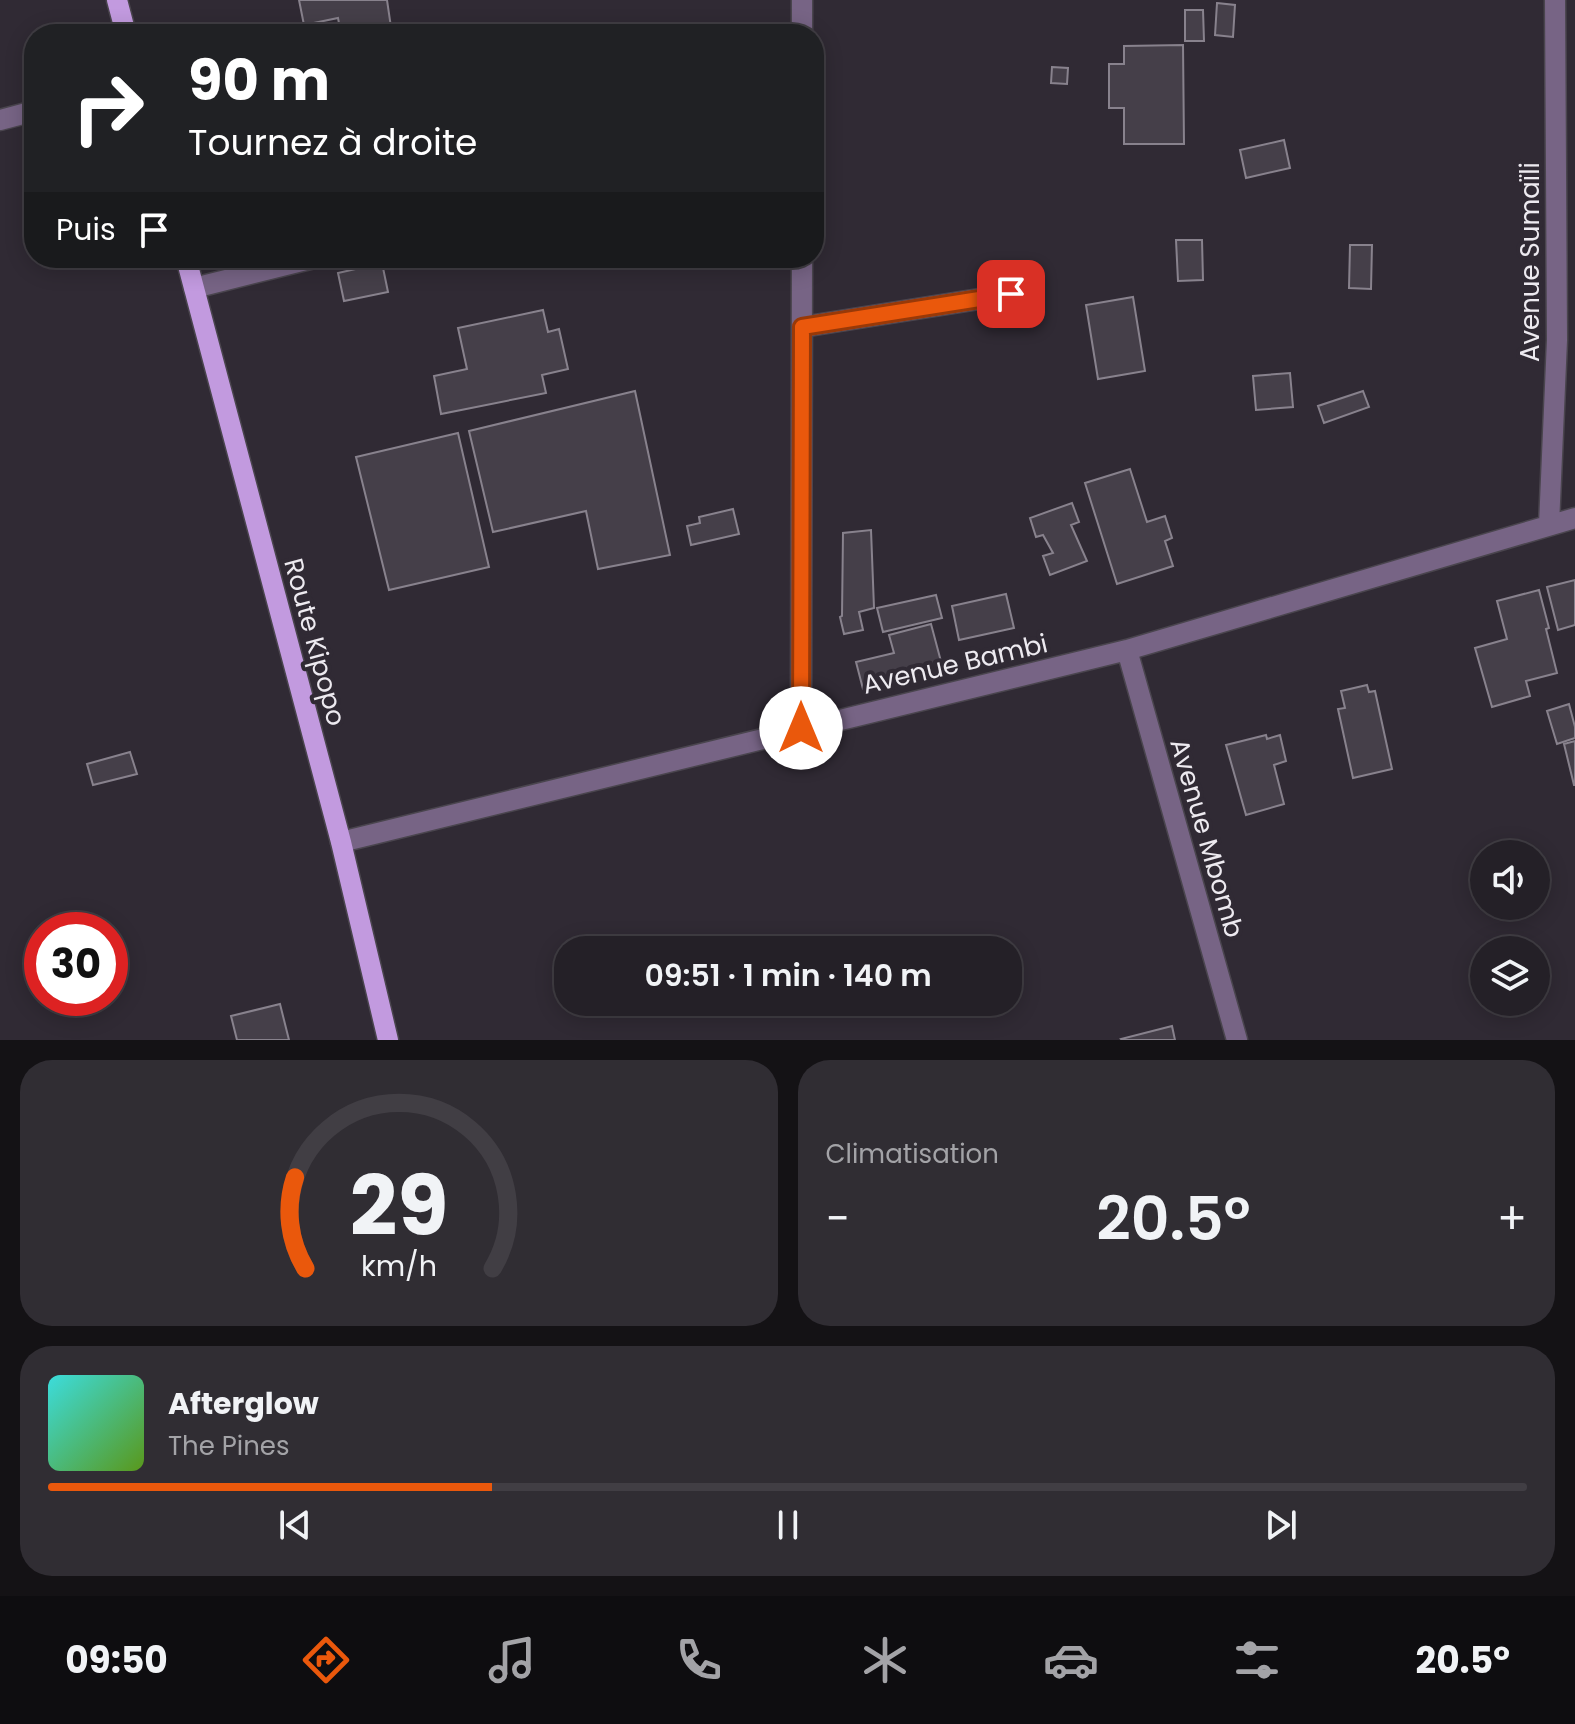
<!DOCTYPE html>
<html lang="fr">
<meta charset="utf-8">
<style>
body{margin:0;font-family:Poppins,sans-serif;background:#302d33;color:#f1f3f6;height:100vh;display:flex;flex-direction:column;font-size:30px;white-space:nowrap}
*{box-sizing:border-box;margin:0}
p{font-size:26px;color:#a3a3a7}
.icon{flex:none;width:44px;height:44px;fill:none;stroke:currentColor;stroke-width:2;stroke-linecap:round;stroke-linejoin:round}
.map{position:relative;height:1040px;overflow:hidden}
.sheet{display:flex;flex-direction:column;gap:20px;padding:20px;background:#141215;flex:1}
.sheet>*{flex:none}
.top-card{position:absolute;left:24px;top:24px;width:800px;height:244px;border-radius:32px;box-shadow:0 4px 20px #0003,0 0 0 2px #413e44;background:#202124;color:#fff;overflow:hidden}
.fabs{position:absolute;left:1470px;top:840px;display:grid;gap:16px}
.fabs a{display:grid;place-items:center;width:80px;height:80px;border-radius:50%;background:#242027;box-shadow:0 4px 20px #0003,0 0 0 2px #413e44;font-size:40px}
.speed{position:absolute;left:24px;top:912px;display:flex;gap:16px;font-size:40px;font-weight:700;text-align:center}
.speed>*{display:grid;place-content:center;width:104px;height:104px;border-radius:50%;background:#242027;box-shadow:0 4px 20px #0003,0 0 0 2px #413e44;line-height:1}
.speed .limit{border:12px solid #d22;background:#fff;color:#111}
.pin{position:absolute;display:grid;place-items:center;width:68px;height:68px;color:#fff;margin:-34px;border-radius:16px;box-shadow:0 4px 12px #0006}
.me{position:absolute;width:88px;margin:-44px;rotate:0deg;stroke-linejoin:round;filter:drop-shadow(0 0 6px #0008)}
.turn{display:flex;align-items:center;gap:28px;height:168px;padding:0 32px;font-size:36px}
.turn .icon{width:104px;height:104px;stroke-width:2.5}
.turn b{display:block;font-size:56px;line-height:68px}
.then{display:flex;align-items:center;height:76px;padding:0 32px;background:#0003;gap:16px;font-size:30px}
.big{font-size:60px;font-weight:600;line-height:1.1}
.sheet .card{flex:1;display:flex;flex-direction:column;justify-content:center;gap:12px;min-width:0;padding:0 28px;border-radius:32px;background:#302d33}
.sheet .dial{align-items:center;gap:0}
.dial svg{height:208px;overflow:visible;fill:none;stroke:#413e44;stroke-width:7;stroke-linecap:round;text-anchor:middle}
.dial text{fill:#f1f3f6;stroke:none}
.song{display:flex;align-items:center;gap:24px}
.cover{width:96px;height:96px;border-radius:12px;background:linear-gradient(135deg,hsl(180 70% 55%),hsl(90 70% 35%))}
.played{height:8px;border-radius:4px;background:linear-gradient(90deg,#ea580c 30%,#413e44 30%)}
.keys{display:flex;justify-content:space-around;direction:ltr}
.heat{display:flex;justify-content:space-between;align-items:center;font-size:44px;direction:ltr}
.sheet .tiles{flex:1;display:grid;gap:20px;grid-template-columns:1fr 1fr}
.card:last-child{grid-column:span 2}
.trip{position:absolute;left:554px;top:936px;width:468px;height:80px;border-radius:32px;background:#242027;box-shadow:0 4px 20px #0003,0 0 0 2px #413e44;font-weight:600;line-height:80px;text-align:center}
.menu{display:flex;height:128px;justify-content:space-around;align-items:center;background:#0e0d10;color:#a3a3a7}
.menu .icon{width:56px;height:56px}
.menu .current{color:#ea580c}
.menu b{font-size:36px;color:#f1f3f6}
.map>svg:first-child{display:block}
.building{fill:#453f49;stroke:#88828d;stroke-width:2}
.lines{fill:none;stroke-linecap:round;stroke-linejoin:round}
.minor-casing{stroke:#4a454e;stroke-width:23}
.major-casing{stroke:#4a454e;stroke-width:23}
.minor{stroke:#776485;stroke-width:20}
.major{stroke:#c29adf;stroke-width:20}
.route-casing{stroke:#983908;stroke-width:20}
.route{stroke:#ea580c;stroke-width:14}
.labels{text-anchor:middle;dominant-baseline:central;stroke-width:8;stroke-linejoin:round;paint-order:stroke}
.street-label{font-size:26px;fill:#edeaf0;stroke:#302a34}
</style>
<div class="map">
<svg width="1575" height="1040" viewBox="0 0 1575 1040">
<rect width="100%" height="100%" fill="#302a34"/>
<!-- building -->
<path class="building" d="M299,0H387L392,34H341L338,18L304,25Z
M1217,3L1235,5L1233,37L1215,35Z
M1185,10H1203L1204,41H1185Z
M656,29L760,30V34H656Z
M1183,45L1184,144H1124V108H1109V64H1124V46Z
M1052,67L1068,68L1067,84L1051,83Z
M1284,140L1290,168L1246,178L1240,150Z
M1176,240H1202L1203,280L1178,281Z
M1350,245H1372L1371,289L1349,288Z
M382,263L388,292L344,301L338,273Z
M1133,297L1145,371L1098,379L1086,305Z
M543,310L548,332L559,329L568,369L542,375L546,393L441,414L434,376L467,369L458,328Z
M1290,373L1293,407L1256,410L1253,376Z
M635,391L670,555L598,569L586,511L493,532L469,431Z
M1363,391L1369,407L1324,423L1318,406Z
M458,433L489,567L389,590L356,457Z
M1130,469L1147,522L1165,516L1172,538L1165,541L1173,566L1117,584L1085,483Z
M1072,503L1079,522L1071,525L1087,561L1050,575L1043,556L1053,553L1043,535L1036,537L1030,518Z
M733,509L739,534L691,545L687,526L700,523L699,517Z
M871,530L874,608L859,612L863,630L844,634L840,617L842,616L843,533Z
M1575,580V625L1558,630L1547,587Z
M1539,590L1549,628L1546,629L1557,673L1526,681L1530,696L1492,707L1475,648L1507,639L1497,601Z
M1006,594L1014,628L959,640L952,606Z
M936,595L942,618L883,632L877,608Z
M931,624L943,669L863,689L856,662L894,653L889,635Z
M1367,685L1369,692L1375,691L1392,769L1353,778L1338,709L1345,708L1341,691Z
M1569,704L1575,727V738L1557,744L1547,711Z
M1266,735L1267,739L1280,735L1286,761L1274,765L1284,804L1246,815L1226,745Z
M1575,741V785H1574L1564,744Z
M130,752L137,774L93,785L87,764Z
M280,1004L289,1040H237L231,1016Z
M1172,1026L1175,1040H1122L1121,1039Z"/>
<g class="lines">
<defs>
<path id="minor" d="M802,34V0
M0,120L34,111
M194,288L314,258
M802,327L1011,294
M1549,525L1557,340L1555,0
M1127,650L1237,1040
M801,728L802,258
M341,842L1127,650L1575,518"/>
<path id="major" d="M117,0L126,34
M186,258L341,842L388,1040"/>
</defs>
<!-- minor casing -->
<use href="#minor" class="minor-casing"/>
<!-- major casing -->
<use href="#major" class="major-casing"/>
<!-- minor -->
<use href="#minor" class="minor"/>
<!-- major -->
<use href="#major" class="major"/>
</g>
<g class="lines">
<defs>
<path id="route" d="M801,728L802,327L1011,294"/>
</defs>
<!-- route casing -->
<use href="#route" class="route-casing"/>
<!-- route -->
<use href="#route" class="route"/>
</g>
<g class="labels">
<!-- street labels -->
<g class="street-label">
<text transform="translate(1530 262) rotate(-90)">Avenue Sumaïli</text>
<text transform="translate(315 642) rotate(75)">Route Kipopo</text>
<text transform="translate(955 664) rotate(-13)">Avenue Bambi</text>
<text transform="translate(1207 838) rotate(74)">Avenue Mbomb</text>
</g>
</g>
</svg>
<div class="fabs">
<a><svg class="icon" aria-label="sound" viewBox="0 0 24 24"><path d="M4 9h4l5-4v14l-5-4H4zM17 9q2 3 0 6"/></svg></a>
<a><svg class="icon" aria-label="layers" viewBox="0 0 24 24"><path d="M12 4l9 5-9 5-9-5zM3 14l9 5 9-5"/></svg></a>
</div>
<div class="speed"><div class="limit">30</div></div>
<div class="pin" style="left:1011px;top:294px;background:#d93025"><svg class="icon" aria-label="arrive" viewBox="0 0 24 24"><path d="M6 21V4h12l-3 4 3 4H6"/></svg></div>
<svg class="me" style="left:801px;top:728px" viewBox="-20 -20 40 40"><circle r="19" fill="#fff"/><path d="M0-13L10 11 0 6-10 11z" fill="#ea580c"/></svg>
<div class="trip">09:51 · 1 min · 140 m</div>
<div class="top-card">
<div class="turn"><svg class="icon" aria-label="right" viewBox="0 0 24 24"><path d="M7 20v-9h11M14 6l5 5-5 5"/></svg><div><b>90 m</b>Tournez à droite</div></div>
<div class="then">Puis<svg class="icon" aria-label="arrive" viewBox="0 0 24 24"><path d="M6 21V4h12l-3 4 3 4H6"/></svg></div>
</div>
</div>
<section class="sheet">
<div class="tiles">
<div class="card dial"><svg viewBox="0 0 100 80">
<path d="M14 69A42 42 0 1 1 86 69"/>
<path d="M14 69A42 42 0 0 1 10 34" stroke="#ea580c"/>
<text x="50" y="56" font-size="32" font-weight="700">29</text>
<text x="50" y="72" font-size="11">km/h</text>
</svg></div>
<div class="card"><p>Climatisation</p>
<div class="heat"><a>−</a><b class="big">20.5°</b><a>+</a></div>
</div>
<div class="card">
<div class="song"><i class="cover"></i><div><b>Afterglow</b><p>The Pines</p></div></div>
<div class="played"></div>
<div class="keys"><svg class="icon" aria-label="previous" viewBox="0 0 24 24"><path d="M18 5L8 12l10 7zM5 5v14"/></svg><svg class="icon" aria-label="pause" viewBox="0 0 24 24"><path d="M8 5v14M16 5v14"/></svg><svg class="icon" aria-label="next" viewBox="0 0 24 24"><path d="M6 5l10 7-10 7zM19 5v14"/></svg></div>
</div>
</div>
</section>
<nav class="menu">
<b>09:50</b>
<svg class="icon current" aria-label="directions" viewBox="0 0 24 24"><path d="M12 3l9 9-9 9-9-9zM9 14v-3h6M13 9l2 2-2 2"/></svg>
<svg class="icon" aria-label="music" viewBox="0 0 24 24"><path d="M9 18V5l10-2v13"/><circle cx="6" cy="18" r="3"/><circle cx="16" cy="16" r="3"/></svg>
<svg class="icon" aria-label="phone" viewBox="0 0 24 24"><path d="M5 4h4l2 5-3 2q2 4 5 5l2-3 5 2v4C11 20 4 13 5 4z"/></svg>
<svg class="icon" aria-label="climate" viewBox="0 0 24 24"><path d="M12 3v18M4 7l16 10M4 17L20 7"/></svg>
<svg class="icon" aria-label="car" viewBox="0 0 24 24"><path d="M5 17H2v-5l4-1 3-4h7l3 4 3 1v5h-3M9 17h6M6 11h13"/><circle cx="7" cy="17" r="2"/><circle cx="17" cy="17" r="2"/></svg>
<svg class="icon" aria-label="filters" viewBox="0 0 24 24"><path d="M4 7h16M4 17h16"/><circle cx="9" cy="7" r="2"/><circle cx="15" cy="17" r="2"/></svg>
<b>20.5°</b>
</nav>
